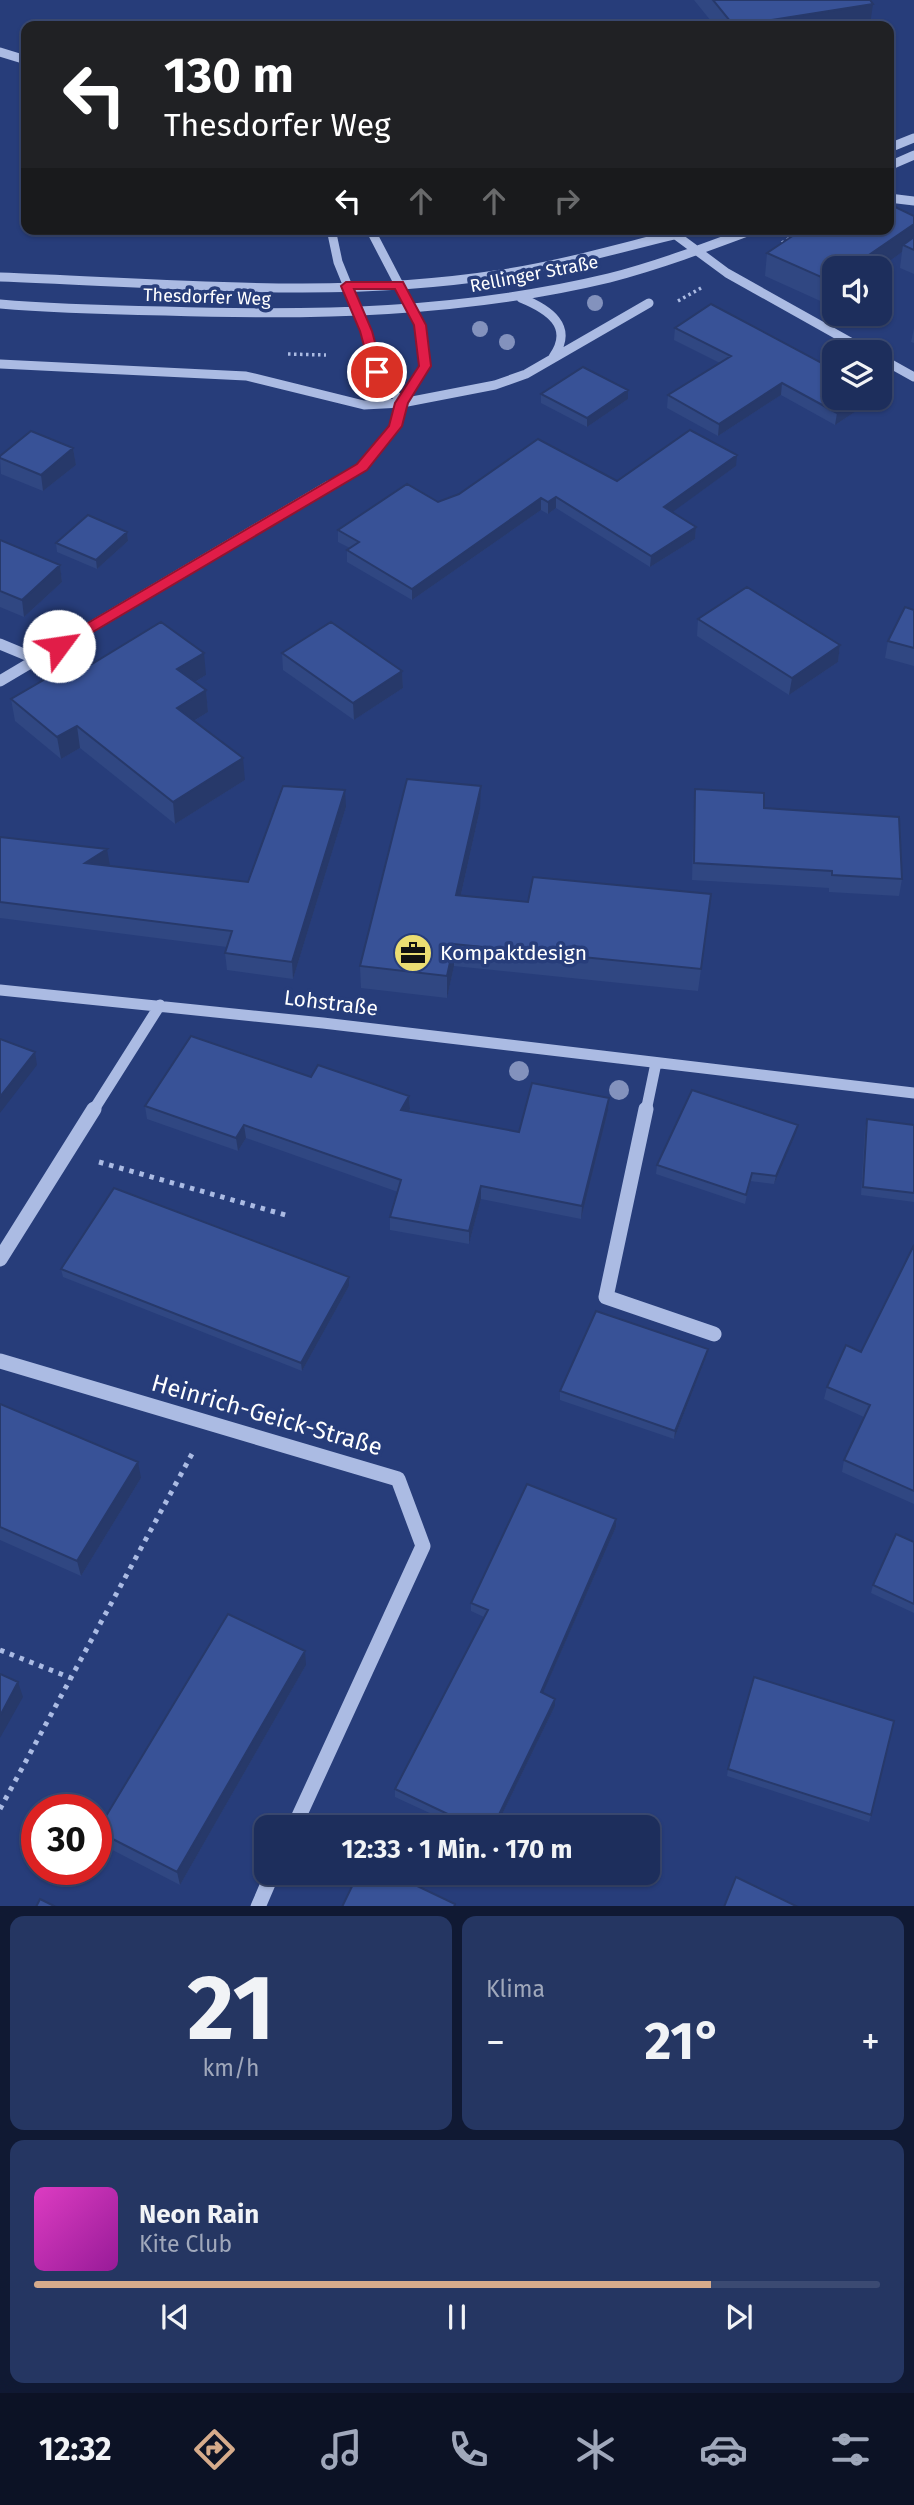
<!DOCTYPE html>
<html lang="de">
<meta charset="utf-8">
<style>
body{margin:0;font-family:"Fira Sans",sans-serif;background:#253662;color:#f1f3f6;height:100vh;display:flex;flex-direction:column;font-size:26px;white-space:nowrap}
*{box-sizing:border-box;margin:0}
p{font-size:23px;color:#a0a8bb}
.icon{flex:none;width:38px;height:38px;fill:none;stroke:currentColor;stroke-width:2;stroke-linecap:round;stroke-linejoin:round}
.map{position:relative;height:1906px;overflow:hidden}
.sheet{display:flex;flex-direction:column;gap:10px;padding:10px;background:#101933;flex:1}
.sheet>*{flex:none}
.guide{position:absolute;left:21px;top:21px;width:873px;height:214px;border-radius:14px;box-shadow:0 2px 5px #0004,0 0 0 2px #3b4a72;background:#202124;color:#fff;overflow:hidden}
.tools{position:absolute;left:822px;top:256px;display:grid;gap:14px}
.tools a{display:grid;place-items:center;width:70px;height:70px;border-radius:14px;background:#1d2e5c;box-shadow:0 2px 5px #0004,0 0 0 2px #3b4a72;font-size:35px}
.speed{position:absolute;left:21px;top:1794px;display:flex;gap:14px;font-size:35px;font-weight:700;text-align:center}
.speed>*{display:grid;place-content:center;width:91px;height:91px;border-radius:50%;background:#1d2e5c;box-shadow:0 2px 5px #0004,0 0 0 2px #3b4a72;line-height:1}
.speed .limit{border:10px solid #d22;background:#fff;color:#111}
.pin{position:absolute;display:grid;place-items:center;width:60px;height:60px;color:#fff;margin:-30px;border:4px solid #fff;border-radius:50%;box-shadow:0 2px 7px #0007}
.me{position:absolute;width:77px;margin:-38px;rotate:59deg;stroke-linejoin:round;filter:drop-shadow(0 0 5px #0008)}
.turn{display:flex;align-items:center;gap:24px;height:147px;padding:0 28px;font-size:32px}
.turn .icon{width:91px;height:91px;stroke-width:2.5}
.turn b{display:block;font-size:49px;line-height:60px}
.lanes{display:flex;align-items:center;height:66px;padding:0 28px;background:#0003;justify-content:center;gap:35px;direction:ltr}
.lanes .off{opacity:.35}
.big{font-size:52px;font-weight:700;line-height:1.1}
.sheet .card{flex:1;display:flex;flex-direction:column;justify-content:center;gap:10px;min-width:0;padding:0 24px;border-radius:14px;background:#253662}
.sheet .dial{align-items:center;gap:0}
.dial b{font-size:91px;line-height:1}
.song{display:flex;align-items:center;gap:21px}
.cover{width:84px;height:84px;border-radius:10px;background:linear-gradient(135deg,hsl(310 70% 55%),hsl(300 70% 35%))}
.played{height:7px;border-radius:4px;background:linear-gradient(90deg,#d6ab8b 80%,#3b4a72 80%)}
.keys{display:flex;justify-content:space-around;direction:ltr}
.heat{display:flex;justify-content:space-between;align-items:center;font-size:38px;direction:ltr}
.sheet .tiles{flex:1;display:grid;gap:10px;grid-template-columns:1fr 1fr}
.card:last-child{grid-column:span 2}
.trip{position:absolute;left:254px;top:1815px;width:406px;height:70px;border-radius:14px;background:#1d2e5c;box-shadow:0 2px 5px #0004,0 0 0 2px #3b4a72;font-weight:700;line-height:70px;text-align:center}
.menu{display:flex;height:112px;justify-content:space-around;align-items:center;background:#0c1225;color:#a0a8bb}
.menu .icon{width:49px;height:49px}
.menu .selected{color:#d6ab8b}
.menu b{font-size:32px;color:#f1f3f6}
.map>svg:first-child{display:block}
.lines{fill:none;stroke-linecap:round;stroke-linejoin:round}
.path-far1{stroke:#abbbe3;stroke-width:3.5;stroke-dasharray:2.5 3.5;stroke-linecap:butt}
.path{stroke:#abbbe3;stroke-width:5;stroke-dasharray:4.5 6;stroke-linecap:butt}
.minor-far2{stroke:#abbbe3;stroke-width:9}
.minor-far1{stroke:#abbbe3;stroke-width:11}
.minor{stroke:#abbbe3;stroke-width:15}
.tree{fill:#8392bd}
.wall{fill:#304782}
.shaded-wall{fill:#27396a}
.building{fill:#385297;stroke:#27396a;stroke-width:2}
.route{fill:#e11d48;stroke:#92132f;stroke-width:2}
.labels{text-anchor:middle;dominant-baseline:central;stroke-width:7;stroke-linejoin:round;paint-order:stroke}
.far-street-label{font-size:18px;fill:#fff;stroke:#273d7a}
.poi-label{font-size:21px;fill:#fff;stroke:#273d7a;text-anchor:start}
.street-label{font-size:21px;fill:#fff;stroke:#273d7a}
.near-street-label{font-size:24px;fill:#fff;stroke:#273d7a}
</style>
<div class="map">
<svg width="914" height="1907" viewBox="0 0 914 1907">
<rect width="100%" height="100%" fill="#273d7a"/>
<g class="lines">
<!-- path-far1 -->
<path class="path-far1" d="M782,243L805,229
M678,301L701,288
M288,354L326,355"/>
<!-- path -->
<path class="path" d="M99,1162L289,1216
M0,1650L71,1678
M0,1809L193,1452"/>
<!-- minor-far2 -->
<path class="minor-far2" d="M0,52L26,60
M889,148L914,138
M889,166L914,155
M889,198L914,201
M331,229L338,262L366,331L377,372L402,403
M677,236L727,273L868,352
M0,277C166,283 337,300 502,274C568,264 633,244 698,229
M521,298C548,309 575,326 553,357
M0,304C55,309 110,310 165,311C314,316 463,313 609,278C659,265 707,247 755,229
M880,358L914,377
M0,364L246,376L364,405L402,403L495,385L526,374L649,303
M326,488L362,467L396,427L402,403L425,366L420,325L370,229"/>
<!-- minor-far1 -->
<path class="minor-far1" d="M0,644L36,659
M0,681L329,486
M0,990L323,1023L914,1093
M93,1111L160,1005
M646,1111L656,1063"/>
<!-- minor -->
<path class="minor" d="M646,1109L606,1297L714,1334
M0,1259L94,1109
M0,1361L398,1479L423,1546L294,1827
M258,1907L273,1872"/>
</g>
<!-- trees -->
<g class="tree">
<circle cx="595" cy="303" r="8"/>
<circle cx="480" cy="329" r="8"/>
<circle cx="507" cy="342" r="8"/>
<circle cx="519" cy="1071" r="10"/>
<circle cx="619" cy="1090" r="10"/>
</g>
<!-- wall -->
<path class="wall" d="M694,0H870V25L715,26Z
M914,216V274L900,268L902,252L880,268H835V299L827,304L765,276L767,253Z
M675,328L870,402L835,425L781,395L718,436L667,408L668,395L720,363L674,340Z
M914,328V343L911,342Z
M541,394L628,399L587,427L541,403Z
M73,448L76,465L43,491L1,474L0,456Z
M736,466L672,512L696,527L695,539L650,567L556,508L548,514L541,510L412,600L347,562V550L350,548L338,542V530L438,502Z
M127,532L128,541L97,569L57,552L56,543Z
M0,540L60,565L62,582L24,617L0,607Z
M914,610V666L885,658L888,641Z
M698,619L840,645L838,662L789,695L697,636Z
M282,653L402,671L403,688L354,720L283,670Z
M82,670L206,675L195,682L206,690L208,712L194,721L245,780L175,824L80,748L61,759L15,721L11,699Z
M695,789L764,808L902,879L899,896L829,892V888L692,880L694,806Z
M346,807L293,979L227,970L225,953L227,947L0,918V837L110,866L248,882Z
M480,809L461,895L528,902L711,894L698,991L454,966L447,998L361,988L360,966Z
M311,1077L409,1096L410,1109L408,1112L519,1132L609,1098L608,1111L581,1219L481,1199L469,1244L390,1230V1217L398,1192L246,1138L238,1151L147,1119L145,1106Z
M867,1119L914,1125V1202L861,1195L865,1128Z
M798,1125L796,1133L774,1184L750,1181L745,1204L656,1174L657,1165Z
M914,1245V1504L842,1472L844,1460L864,1417L824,1399L827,1387L861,1352Z
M61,1269L349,1277V1286L302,1371L63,1277Z
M708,1349L706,1357L674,1439L560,1400V1391Z
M0,1404L141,1478L81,1576L0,1540Z
M616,1519V1527L543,1693L555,1706L496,1827H460L395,1797V1789L484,1617L471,1611V1603Z
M914,1542V1613L871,1593L873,1585Z
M306,1665L180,1885L101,1844L97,1831Z
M728,1769L871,1815L869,1822L727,1776Z"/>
<!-- shaded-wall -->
<path class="shaded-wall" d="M873,4L870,25L734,26Z
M914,224V244L903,245L902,252L880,268H850Z
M835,278V299L827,304L830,281Z
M782,383L781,395L718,436L719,424Z
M628,390V399L587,427V418Z
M861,397H871L870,402L835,425L837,413Z
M73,448L76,465L43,491L41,475Z
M737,455L736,466L663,519L664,507Z
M556,497V508L548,514V502Z
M541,498V510L412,600V589Z
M696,527L695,539L650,567L651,556Z
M127,532L128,541L97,569L96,560Z
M60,565L62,582L24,617L22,600Z
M840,645L838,662L789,695L792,678Z
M204,653L206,675L180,691L177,669Z
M402,671L403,688L354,720L353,703Z
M206,690L208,712L179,730L177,708Z
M77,726L80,748L61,759L57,737Z
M243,758L245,780L175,824L173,802Z
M481,786L480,809L456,917V895Z
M345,790L346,807L293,979L292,962Z
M107,849L110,866L85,863Z
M454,944V966L447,998V976Z
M35,1052L37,1065L0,1113V1097Z
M409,1096L410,1109L402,1123L401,1110Z
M609,1098L608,1111L581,1219L582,1206Z
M244,1125L246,1138L238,1151L236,1138Z
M798,1125L796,1133L774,1184L776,1176Z
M481,1186V1199L469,1244V1231Z
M349,1277V1286L302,1371L301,1363Z
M708,1349L706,1357L674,1439L675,1431Z
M138,1462L141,1478L81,1576L77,1561Z
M616,1519V1527L540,1700L541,1692Z
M305,1651L306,1665L180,1885L177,1872Z
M18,1682L23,1697L0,1738V1716Z
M555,1699V1706L496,1827H493Z"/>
<!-- building -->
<path class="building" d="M713,0H870L873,4L734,26Z
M889,204L914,216V224L850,268H835V278L830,281L767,253L803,229H889Z
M914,237V250L903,245Z
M711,304L835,370V397H861L837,413L782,383L719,424L668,395L731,356L675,328Z
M583,367L628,390L587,418L541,394Z
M690,430L737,455L664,507L696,527L651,556L556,497L548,502L541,498L412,589L347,550L359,542L338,530L407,484L438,502L459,494L538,439L617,481Z
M31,431L73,448L41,475L0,458V456Z
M88,515L127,532L96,560L56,543Z
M0,540L60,565L22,600L0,591Z
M747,587L840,645L792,678L698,619Z
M905,607L914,610V648L888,641Z
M161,622L204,653L177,669L206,690L177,708L243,758L173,802L77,726L57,737L11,699L73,663L82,670Z
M331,622L402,671L353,703L282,653Z
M407,779L481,786L456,895L528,902L533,877L711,894L701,969L454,944L447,976L360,966Z
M283,786L345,790L292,962L225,953L232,931L0,902V837L107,849L85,863L248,882Z
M695,789L764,793V808L899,817L902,879L832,875V871L694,863Z
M191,1036L311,1077L318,1065L409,1096L401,1110L519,1132L532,1083L609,1098L582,1206L481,1186L469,1231L390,1217L401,1180L244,1125L236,1138L145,1106Z
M0,1039L35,1052L0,1097Z
M692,1090L798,1125L776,1176L752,1173L746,1195L657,1165Z
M867,1119L914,1125V1193L863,1187Z
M114,1188L349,1277L301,1363L61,1269Z
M914,1245V1491L844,1460L870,1405L827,1387L846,1345L861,1352Z
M596,1311L708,1349L675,1431L560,1391Z
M0,1404L138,1462L77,1561L0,1527Z
M527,1484L616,1519L541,1692L555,1699L493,1827H475L395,1789L488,1610L471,1603Z
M896,1534L914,1542V1604L873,1585Z
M228,1614L305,1651L177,1872L97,1831Z
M0,1674L18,1682L0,1716Z
M754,1677L894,1721L871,1815L728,1769Z
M359,1872H388L455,1904L454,1907H342Z
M736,1877L798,1907H724Z
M40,1899L56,1907H36Z"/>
<!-- route -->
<path class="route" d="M346,282H403L426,325L431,366L408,403L402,426L367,470L64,649H54V643L357,464L389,426L395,403L419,366L414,325L395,289H354L372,331L383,372L372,375L360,331L341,286Z"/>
<!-- icons -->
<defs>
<symbol id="office-disc" viewBox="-11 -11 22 22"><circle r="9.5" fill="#ebdd72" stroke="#273d7a"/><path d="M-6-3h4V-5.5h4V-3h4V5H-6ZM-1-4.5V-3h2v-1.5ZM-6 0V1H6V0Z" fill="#111"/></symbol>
</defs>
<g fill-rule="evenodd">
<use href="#office-disc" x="391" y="931" width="44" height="44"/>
</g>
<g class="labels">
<!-- far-street labels -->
<g class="far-street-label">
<text transform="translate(534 274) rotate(-11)">Rellinger Straße</text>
<text transform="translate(207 297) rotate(2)">Thesdorfer Weg</text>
</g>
<!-- poi labels -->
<g class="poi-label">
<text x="440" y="953">Kompaktdesign</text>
</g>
<!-- street labels -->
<g class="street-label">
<text transform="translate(331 1003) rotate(7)">Lohstraße</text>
</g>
<!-- near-street labels -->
<g class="near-street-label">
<text transform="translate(267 1415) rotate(16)">Heinrich-Geick-Straße</text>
</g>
</g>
</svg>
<div class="tools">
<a><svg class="icon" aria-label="sound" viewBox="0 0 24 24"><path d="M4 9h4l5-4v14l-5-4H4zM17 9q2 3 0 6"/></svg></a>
<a><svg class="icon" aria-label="layers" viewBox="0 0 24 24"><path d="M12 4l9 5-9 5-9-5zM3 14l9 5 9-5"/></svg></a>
</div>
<div class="speed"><div class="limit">30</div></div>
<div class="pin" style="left:377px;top:372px;background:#d93025"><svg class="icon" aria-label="arrive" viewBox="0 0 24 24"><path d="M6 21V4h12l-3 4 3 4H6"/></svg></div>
<svg class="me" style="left:59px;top:646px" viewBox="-20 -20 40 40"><circle r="19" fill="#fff"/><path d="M0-13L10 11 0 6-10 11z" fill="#e11d48"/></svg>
<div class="trip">12:33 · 1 Min. · 170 m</div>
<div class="guide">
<div class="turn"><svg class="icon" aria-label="left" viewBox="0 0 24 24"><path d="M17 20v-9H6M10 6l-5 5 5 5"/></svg><div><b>130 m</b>Thesdorfer Weg</div></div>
<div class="lanes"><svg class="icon" aria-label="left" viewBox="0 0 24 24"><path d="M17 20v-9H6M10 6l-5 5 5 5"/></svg><svg class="icon off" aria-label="ahead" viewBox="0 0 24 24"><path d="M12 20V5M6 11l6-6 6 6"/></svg><svg class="icon off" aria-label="ahead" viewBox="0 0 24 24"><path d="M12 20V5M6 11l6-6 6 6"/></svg><svg class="icon off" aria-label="right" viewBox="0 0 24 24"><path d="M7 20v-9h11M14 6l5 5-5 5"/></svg></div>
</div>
</div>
<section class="sheet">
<div class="tiles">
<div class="card dial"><b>21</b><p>km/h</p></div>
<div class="card"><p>Klima</p>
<div class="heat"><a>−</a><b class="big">21°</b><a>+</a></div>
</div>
<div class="card">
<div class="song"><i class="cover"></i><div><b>Neon Rain</b><p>Kite Club</p></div></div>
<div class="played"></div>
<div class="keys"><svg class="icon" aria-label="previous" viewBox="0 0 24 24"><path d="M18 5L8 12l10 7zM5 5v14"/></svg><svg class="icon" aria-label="pause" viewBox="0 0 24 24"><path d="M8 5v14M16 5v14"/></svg><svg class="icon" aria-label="next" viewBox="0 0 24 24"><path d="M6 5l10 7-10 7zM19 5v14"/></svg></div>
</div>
</div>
</section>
<nav class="menu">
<b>12:32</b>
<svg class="icon selected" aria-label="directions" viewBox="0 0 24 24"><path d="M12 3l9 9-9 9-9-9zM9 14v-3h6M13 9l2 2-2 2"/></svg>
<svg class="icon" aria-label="music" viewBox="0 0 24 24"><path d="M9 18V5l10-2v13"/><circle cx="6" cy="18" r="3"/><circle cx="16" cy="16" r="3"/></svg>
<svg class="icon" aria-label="phone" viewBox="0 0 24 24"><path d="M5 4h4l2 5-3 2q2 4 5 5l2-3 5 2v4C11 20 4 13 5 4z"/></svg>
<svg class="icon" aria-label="climate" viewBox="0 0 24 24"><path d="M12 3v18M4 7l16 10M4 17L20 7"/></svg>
<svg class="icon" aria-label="car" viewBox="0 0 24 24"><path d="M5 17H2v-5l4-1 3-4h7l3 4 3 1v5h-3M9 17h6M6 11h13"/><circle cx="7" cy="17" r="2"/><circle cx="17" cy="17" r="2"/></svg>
<svg class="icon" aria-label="filters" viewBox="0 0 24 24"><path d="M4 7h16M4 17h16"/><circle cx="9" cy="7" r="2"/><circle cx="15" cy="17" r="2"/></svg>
</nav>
